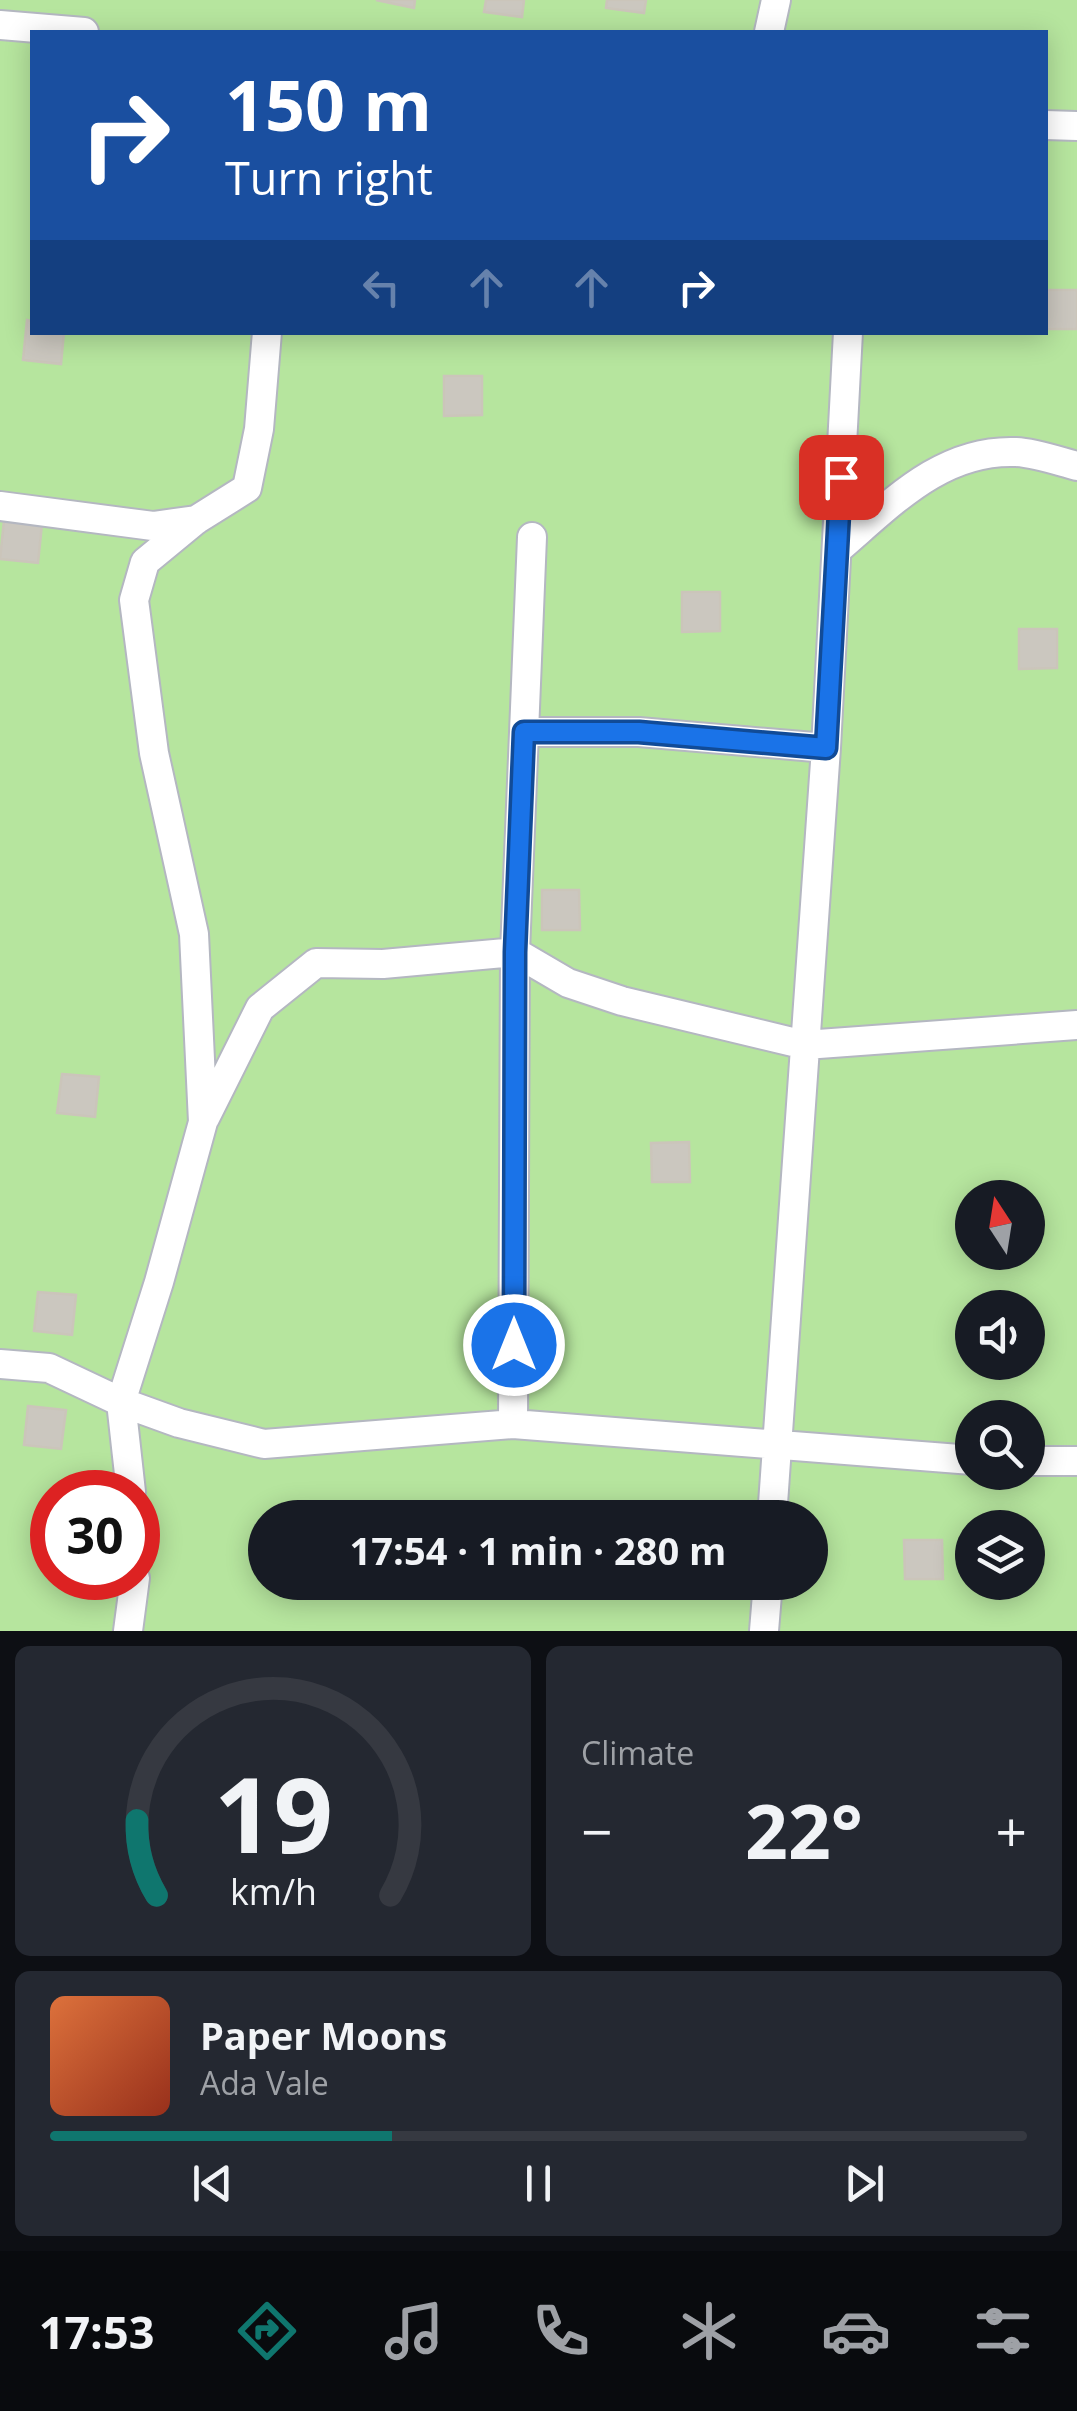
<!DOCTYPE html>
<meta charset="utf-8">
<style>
body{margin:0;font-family:"Open Sans",sans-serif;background:#242831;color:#f1f3f6;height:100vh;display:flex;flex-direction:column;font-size:38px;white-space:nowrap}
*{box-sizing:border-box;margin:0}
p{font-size:32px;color:#9ea1a6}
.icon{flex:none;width:55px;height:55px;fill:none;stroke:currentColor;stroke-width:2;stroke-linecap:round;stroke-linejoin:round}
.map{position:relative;height:1631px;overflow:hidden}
.panel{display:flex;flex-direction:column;gap:15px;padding:15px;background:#0d0f14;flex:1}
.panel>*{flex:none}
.guide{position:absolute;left:30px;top:30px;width:1018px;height:305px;border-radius:0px;box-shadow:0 5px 25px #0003;background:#1a4fa0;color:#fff;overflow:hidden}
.needle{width:65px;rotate:348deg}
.fabs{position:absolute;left:955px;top:1180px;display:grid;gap:20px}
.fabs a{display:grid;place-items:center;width:90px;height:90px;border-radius:50%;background:#171b24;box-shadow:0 5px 25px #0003;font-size:50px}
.speed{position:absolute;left:30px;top:1470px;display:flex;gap:20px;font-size:50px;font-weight:700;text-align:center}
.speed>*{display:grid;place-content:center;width:130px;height:130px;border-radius:50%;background:#171b24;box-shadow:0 5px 25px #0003;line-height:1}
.speed .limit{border:15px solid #d22;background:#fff;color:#111}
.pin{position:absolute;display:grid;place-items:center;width:85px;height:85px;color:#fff;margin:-42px;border-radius:20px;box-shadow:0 5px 15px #0006}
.me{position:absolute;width:110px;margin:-55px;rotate:0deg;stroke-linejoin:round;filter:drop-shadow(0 0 8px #0008)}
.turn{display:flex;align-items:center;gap:35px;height:210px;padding:0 30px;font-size:45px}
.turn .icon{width:130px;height:130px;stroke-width:2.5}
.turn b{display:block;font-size:70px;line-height:85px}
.lanes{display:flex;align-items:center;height:95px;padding:0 30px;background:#0003;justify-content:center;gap:50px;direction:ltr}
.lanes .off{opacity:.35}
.big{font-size:75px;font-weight:700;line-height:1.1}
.panel .tile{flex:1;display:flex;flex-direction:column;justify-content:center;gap:15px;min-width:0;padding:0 35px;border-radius:15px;background:#242831}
.panel .dial{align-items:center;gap:0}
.dial svg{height:260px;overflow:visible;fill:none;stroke:#363941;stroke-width:7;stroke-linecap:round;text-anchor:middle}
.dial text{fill:#f1f3f6;stroke:none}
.song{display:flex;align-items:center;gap:30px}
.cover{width:120px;height:120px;border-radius:15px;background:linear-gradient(135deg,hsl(20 70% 55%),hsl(10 70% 35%))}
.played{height:10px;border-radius:5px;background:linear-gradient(90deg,#0f766e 35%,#363941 35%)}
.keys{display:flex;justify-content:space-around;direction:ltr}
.heat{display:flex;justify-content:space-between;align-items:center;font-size:55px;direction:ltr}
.panel .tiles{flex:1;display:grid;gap:15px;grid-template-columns:1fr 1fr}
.tile:last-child{grid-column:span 2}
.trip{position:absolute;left:248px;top:1500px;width:580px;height:100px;border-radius:50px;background:#171b24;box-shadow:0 5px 25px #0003;font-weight:700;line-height:100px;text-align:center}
.menu{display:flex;height:160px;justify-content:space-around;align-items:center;background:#090b0e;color:#9ea1a6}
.menu .icon{width:70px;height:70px}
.menu .selected{color:#0f766e}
.menu b{font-size:45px;color:#f1f3f6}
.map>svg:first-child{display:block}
.green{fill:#b6e59e;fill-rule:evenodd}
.building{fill:#cbc7bf;stroke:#cbc5ba;stroke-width:2.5}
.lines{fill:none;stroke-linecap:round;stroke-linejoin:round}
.minor-casing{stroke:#b4b7c1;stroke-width:32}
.minor{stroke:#fff;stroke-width:28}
.route-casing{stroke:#114b97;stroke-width:25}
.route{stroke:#1a73e8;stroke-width:18}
</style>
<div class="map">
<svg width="1077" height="1631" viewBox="0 0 1077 1631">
<rect width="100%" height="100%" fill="#efe9e1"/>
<!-- green -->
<path class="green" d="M0,0H1077V1631H0ZM32,32H1045V332H32ZM972,1198H1028V1252H972ZM972,1308H1028V1362H972ZM972,1418H1028V1472H972ZM52,1492H138V1578H52ZM265,1518H810V1582H265ZM972,1528H1028V1582H972Z"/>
<!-- building -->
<path class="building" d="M376,0H415L414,8Z
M486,0H524L522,17L484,12Z
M607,0H646L644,13L606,8Z
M1045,290H1077V329H1045Z
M27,320L32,321V332H64L61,364L23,360Z
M444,376H482V415L444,416Z
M4,520L42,524L38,563L0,559Z
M682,592H720V631L682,632Z
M1019,629H1057V668L1019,669Z
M542,890H579L580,930H542Z
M62,1074L99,1077L95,1117L57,1113Z
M689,1142L690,1182H652L651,1143Z
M38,1292L76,1295L72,1335L34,1331Z
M28,1406L66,1410L61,1449L24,1445Z
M904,1540H942L943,1579H905Z"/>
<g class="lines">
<defs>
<path id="minor" d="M0,25L84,32
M769,32L776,0
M1045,125L1077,126
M267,332L259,429L247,488L196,520L145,562L134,600L154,753L194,934L203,1122L159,1282L121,1402L179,1423L264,1444L513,1424L972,1460
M0,506L153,526L196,520
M838,549C891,504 941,449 1016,452C1036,453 1058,461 1077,466
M524,732H639L826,748
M205,1118L260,1008L316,963L383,964L515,952L568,983L622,1001L805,1045L1077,1025
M0,1364L49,1368L121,1402L131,1492
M513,1424L515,952L532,537
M1028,1461H1077
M772,1518L826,748L848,332
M138,1552V1558
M128,1631L135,1578
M764,1631L768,1582"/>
</defs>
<!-- minor casing -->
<use href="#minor" class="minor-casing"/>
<!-- minor -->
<use href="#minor" class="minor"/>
</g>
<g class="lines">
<defs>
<path id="route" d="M514,1345L515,952L524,732H639L826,748L841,477"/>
</defs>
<!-- route casing -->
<use href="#route" class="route-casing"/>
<!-- route -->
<use href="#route" class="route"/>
</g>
</svg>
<div class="fabs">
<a><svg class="needle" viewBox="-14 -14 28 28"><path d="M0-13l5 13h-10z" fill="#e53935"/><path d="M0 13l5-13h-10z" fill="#9ea1a6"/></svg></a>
<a><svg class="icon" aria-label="sound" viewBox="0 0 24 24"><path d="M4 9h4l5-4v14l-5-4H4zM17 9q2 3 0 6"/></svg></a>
<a><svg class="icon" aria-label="search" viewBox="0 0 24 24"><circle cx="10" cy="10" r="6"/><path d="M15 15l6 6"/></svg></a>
<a><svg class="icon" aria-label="layers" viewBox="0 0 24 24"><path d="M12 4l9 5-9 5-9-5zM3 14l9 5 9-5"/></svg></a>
</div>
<div class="speed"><div class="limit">30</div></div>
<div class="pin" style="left:841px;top:477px;background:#d93025"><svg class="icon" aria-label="arrive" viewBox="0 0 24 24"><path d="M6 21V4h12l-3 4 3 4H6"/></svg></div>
<svg class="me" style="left:514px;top:1345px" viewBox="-20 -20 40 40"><circle r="17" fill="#1a73e8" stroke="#fff" stroke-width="3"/><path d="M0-11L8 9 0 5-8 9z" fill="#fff"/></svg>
<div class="trip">17:54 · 1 min · 280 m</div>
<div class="guide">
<div class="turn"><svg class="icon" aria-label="right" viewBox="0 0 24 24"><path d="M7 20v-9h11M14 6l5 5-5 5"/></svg><div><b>150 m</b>Turn right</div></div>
<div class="lanes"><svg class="icon off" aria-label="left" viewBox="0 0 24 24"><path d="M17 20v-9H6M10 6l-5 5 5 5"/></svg><svg class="icon off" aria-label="ahead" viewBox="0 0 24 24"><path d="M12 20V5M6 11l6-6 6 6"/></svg><svg class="icon off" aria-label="ahead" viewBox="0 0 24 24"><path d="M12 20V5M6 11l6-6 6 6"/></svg><svg class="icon" aria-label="right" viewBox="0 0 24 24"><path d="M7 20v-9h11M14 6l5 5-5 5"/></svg></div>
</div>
</div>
<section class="panel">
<div class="tiles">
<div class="tile dial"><svg viewBox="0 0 100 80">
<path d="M14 69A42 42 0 1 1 86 69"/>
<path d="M14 69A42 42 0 0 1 8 46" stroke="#0f766e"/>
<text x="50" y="56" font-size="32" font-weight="700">19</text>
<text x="50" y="72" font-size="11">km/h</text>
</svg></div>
<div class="tile"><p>Climate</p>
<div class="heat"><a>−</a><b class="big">22°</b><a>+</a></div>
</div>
<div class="tile">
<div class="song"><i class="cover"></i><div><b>Paper Moons</b><p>Ada Vale</p></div></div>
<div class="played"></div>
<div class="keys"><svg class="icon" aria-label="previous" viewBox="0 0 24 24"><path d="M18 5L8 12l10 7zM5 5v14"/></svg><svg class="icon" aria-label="pause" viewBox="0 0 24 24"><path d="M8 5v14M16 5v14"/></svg><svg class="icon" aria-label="next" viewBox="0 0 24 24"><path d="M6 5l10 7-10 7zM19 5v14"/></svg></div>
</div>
</div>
</section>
<nav class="menu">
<b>17:53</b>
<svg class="icon selected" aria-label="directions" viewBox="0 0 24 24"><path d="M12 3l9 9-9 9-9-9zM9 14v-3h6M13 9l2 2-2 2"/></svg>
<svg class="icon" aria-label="music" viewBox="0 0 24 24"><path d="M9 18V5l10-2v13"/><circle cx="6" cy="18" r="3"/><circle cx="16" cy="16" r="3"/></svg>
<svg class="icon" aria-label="phone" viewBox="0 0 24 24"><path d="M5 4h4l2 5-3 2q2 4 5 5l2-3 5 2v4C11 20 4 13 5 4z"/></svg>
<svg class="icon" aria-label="climate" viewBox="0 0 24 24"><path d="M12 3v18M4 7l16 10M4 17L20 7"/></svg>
<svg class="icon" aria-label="car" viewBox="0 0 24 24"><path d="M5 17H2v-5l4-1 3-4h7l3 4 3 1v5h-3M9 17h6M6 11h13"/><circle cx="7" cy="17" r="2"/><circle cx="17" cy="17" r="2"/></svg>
<svg class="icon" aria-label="filters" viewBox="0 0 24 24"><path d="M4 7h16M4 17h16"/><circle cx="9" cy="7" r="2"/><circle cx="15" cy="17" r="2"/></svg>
</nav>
